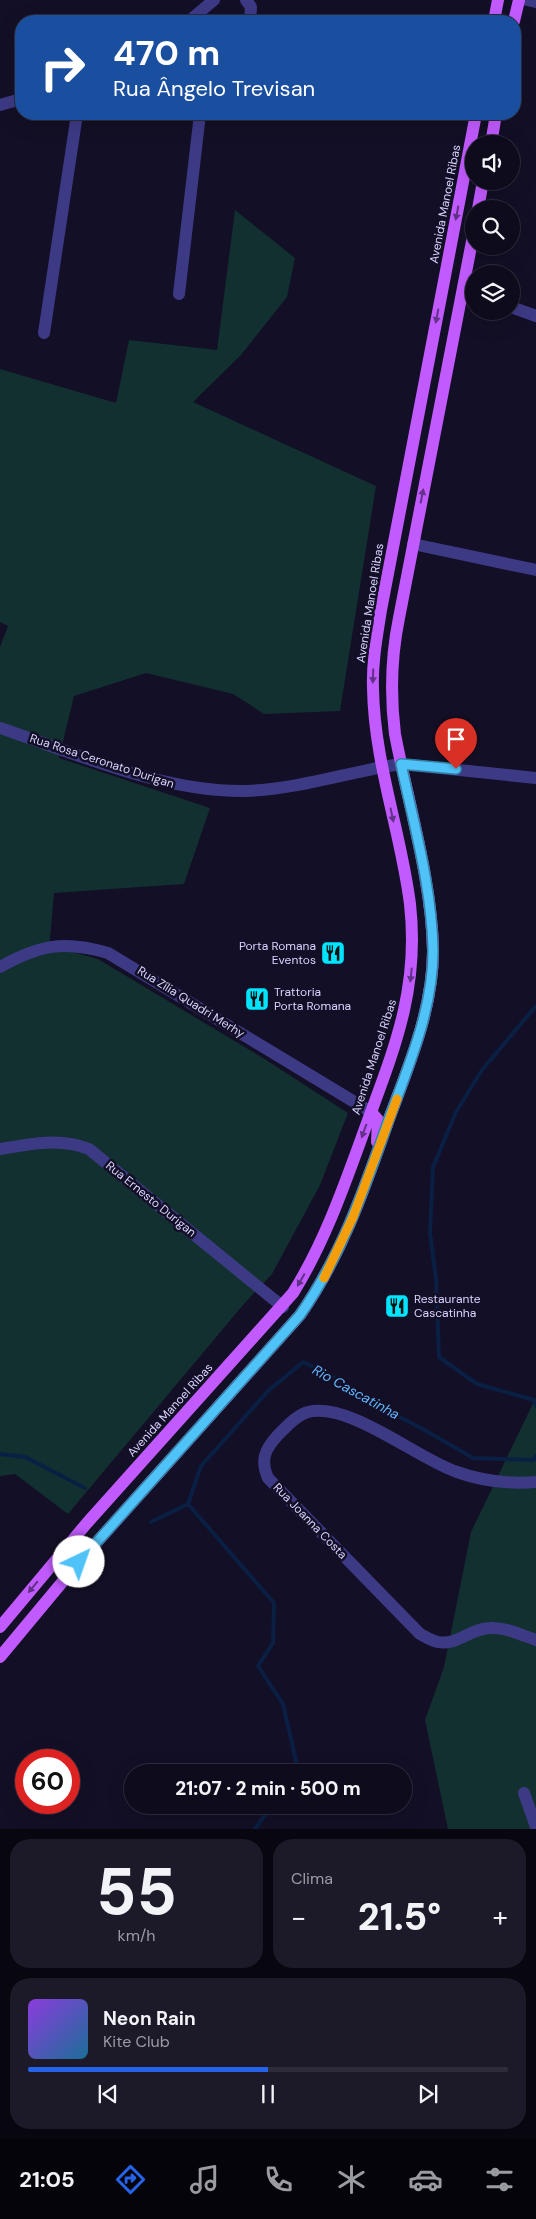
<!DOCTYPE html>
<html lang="pt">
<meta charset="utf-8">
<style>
body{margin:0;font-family:"DM Sans",sans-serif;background:#1c1929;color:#f1f3f6;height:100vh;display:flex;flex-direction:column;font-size:19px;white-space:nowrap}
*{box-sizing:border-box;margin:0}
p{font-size:16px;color:#9b9ba3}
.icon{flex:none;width:28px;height:28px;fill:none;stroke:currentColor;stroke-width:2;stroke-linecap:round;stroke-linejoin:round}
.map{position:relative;height:1829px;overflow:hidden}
.panel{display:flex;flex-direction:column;gap:10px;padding:10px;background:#08060f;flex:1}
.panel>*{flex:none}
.guide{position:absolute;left:15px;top:15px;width:506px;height:105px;border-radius:20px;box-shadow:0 5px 20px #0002,0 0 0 1px #2e2b3b;background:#1a4fa0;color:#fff;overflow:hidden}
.fabs{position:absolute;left:465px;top:135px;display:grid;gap:10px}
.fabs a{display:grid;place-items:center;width:55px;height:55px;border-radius:50%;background:#0e0b1c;box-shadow:0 5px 20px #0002,0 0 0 1px #2e2b3b;font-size:25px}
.speed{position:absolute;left:15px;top:1749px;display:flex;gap:10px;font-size:25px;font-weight:700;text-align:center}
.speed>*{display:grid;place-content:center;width:65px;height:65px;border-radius:50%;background:#0e0b1c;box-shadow:0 5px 20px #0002,0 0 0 1px #2e2b3b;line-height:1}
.speed .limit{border:8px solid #d22;background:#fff;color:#111}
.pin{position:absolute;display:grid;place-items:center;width:42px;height:42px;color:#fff;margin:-51px -21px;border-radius:50% 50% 50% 0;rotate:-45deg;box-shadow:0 0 5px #0007}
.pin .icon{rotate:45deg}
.me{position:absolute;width:55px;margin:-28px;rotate:42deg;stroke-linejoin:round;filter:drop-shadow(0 0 4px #0008)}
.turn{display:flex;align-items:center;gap:18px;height:105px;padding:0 15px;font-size:22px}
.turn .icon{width:65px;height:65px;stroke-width:2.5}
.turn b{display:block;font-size:35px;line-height:42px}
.big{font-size:38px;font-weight:800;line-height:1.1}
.panel .tile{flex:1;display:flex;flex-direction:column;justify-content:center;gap:8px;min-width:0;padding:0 18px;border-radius:20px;background:#1c1929}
.panel .dial{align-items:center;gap:0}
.dial b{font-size:65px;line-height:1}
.song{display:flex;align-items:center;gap:15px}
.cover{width:60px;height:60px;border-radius:8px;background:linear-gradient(135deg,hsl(270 70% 55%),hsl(200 70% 35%))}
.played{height:5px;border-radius:2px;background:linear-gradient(90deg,#2563eb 50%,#2e2b3b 50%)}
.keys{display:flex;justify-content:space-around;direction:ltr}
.heat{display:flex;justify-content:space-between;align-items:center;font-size:28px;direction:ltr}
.panel .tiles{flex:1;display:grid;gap:10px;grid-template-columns:1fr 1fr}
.tile:last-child{grid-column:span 2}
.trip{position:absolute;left:124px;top:1764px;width:288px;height:50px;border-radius:25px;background:#0e0b1c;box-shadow:0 5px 20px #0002,0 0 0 1px #2e2b3b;font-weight:800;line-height:50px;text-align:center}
.tab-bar{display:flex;height:80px;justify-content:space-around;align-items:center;background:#06040b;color:#9b9ba3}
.tab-bar .icon{width:35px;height:35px}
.tab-bar .selected{color:#2563eb}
.tab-bar b{font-size:22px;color:#f1f3f6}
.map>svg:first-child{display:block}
.green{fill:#12302f}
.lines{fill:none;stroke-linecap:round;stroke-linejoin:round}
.stream{stroke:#0a1f44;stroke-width:4}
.minor{stroke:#3d3a85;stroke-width:12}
.tertiary{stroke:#3d3a85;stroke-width:12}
.primary{stroke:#c25bff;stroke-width:12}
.oneway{fill:#623188}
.route-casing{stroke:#337fa1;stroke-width:12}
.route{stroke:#4fc3f7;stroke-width:9}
.slow{stroke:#f59e0b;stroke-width:9}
.labels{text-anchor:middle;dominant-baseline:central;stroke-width:5;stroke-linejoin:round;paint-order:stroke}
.street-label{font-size:12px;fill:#d9d4ff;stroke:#130f26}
.poi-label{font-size:12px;fill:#d9d4ff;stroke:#130f26;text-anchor:start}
.water-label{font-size:14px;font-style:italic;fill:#62b6ff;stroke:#130f26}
</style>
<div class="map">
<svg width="536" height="1829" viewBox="0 0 536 1829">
<rect width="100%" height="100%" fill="#130f26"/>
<!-- green -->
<path class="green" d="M235,210L295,258L287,297L241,355L193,402L376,486L340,711L264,714L233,694L146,673L74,696L59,758L210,808L184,884L54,893L49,950L73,952L98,959L263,1058L348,1113L320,1185L272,1274L243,1305L68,1514L15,1474L0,1476V647L8,626L0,622V369L116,403L129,340L217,350Z
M536,1397V1829H448L425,1720L444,1667L471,1532Z"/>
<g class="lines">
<!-- stream -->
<path class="stream" d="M536,1006L482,1070L456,1112L433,1167L430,1233L436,1279L439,1357L477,1384L534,1400L536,1406
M0,1454L25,1457L85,1488
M188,1504L274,1603L273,1643L258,1666L283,1704L296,1761L291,1772
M151,1522L188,1504L201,1466L268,1391L303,1362L335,1378L359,1396L421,1428L473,1458L534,1460L536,1456
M255,1829L272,1805"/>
<!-- minor -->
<path class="minor" d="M246,0L251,7L250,21
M527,0L536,2
M463,288L474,292
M179,294L200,114
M511,307L536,316
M44,333L77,114
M413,544L536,570
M0,728C77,754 165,793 247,791C292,789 338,776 382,767
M0,967C39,945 64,940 108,953L371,1112
M0,1149C31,1144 60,1137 89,1149L283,1307
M536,1482C510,1484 482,1481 457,1472C416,1458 350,1402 308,1412C297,1415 287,1426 278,1435C265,1449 260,1460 268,1478L420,1634C426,1637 432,1641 438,1642C457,1646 471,1628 490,1628C505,1627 522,1635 536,1640
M524,1793L536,1827"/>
<!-- tertiary -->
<path class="tertiary" d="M189,21L214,0
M0,105L21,99
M382,767L401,764L536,778"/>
<!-- primary -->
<path class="primary" d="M494,21L498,0
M514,21L519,0
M491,144L496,114
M478,209L483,181
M371,1112L378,1120L377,1142
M0,1627L87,1523L293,1293C324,1243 343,1189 363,1134C392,1054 420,992 410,904C401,832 374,762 373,688C372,662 377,636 381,610L476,114
M0,1657L79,1562L300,1315C342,1255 365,1187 389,1119C409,1065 433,1009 433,951C432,881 408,803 395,734C390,694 391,657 399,618L474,231"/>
</g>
<!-- one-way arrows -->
<defs><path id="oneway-solid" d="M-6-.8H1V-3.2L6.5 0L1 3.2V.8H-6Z" transform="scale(1.25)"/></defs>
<g class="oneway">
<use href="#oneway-solid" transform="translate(457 213) rotate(101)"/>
<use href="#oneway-solid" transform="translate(437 316) rotate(101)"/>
<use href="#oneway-solid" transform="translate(422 496) rotate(-79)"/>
<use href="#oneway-solid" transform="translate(373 676) rotate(92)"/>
<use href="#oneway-solid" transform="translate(392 815) rotate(78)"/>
<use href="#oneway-solid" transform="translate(411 975) rotate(96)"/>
<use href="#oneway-solid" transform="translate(364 1131) rotate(110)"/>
<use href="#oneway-solid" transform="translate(301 1280) rotate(120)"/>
<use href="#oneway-solid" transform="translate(33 1587) rotate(130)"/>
</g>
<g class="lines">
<defs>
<path id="route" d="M79,1562L300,1315C342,1255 365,1187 389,1119C409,1065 433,1009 433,951C432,888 414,825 401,764L456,769"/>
</defs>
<!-- route casing -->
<use href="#route" class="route-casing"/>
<!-- route -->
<use href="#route" class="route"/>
<!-- slow -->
<path class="slow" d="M324,1278L353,1217L397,1099"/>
</g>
<!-- icons -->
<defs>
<symbol id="restaurant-square" viewBox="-11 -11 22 22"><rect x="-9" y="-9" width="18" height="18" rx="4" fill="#00e5ff" stroke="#130f26"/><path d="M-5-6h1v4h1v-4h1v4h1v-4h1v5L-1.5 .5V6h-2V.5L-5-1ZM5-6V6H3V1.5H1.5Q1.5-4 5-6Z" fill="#111"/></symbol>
</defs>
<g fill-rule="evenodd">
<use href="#restaurant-square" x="319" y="939" width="28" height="28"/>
<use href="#restaurant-square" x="243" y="985" width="28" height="28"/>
<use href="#restaurant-square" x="383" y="1292" width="28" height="28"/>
</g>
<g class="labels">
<!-- street labels -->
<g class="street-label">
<text transform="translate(445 204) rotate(-79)">Avenida Manoel Ribas</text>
<text transform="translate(370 603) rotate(-81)">Avenida Manoel Ribas</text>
<text transform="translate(102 761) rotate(18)">Rua Rosa Ceronato Durigan</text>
<text transform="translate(191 1002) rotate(32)">Rua Zília Quadri Merhy</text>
<text transform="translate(374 1057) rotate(-72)">Avenida Manoel Ribas</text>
<text transform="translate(151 1199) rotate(39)">Rua Ernesto Durigan</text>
<text transform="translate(170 1410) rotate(-48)">Avenida Manoel Ribas</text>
<text transform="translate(310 1521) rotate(46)">Rua Joanna Costa</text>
</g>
<!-- poi labels -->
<g class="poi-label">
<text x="316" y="946" text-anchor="end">Porta Romana<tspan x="316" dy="14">Eventos</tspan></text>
<text x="274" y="992">Trattoria<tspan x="274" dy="14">Porta Romana</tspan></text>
<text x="414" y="1299">Restaurante<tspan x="414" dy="14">Cascatinha</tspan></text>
</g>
<!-- water labels -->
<g class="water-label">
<text transform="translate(356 1392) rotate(29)">Rio Cascatinha</text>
</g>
</g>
</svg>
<div class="fabs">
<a><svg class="icon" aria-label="sound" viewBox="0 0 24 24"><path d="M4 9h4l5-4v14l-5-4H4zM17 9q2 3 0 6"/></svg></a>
<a><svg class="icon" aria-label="search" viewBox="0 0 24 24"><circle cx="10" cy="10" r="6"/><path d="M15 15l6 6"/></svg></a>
<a><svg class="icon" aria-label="layers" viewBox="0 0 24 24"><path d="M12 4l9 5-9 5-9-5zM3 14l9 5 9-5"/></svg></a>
</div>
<div class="speed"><div class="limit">60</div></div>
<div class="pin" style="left:456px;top:769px;background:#d93025"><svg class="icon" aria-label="arrive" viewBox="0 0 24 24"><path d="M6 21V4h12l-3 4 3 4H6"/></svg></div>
<svg class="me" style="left:79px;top:1562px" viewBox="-20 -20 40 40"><circle r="19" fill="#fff"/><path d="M0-13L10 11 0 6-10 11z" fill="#4fc3f7"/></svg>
<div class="trip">21:07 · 2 min · 500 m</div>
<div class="guide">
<div class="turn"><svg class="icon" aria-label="right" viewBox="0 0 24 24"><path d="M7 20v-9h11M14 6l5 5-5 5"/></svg><div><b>470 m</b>Rua Ângelo Trevisan</div></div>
</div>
</div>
<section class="panel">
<div class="tiles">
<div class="tile dial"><b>55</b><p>km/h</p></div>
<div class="tile"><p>Clima</p>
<div class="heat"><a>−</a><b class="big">21.5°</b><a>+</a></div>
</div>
<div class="tile">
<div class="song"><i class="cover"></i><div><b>Neon Rain</b><p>Kite Club</p></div></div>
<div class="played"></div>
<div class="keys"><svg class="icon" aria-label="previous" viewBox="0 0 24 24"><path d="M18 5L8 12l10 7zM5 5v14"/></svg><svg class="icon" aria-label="pause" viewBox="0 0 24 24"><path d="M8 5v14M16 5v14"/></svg><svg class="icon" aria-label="next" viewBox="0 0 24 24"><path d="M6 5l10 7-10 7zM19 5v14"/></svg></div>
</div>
</div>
</section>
<nav class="tab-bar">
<b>21:05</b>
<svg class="icon selected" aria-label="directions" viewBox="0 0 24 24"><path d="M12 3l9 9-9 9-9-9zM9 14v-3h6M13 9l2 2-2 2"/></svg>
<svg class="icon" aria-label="music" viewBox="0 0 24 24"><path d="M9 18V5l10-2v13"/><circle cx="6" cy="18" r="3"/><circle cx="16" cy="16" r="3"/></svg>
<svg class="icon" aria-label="phone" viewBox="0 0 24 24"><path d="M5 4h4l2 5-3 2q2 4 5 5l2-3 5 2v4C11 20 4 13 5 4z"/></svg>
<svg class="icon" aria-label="climate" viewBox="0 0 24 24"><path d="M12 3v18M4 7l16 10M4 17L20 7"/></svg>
<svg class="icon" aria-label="car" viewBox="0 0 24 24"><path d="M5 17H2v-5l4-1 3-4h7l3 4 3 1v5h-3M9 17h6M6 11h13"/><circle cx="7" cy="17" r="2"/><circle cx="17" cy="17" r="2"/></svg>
<svg class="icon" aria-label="filters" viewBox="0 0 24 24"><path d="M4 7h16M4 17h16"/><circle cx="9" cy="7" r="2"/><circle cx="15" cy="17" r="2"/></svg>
</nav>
